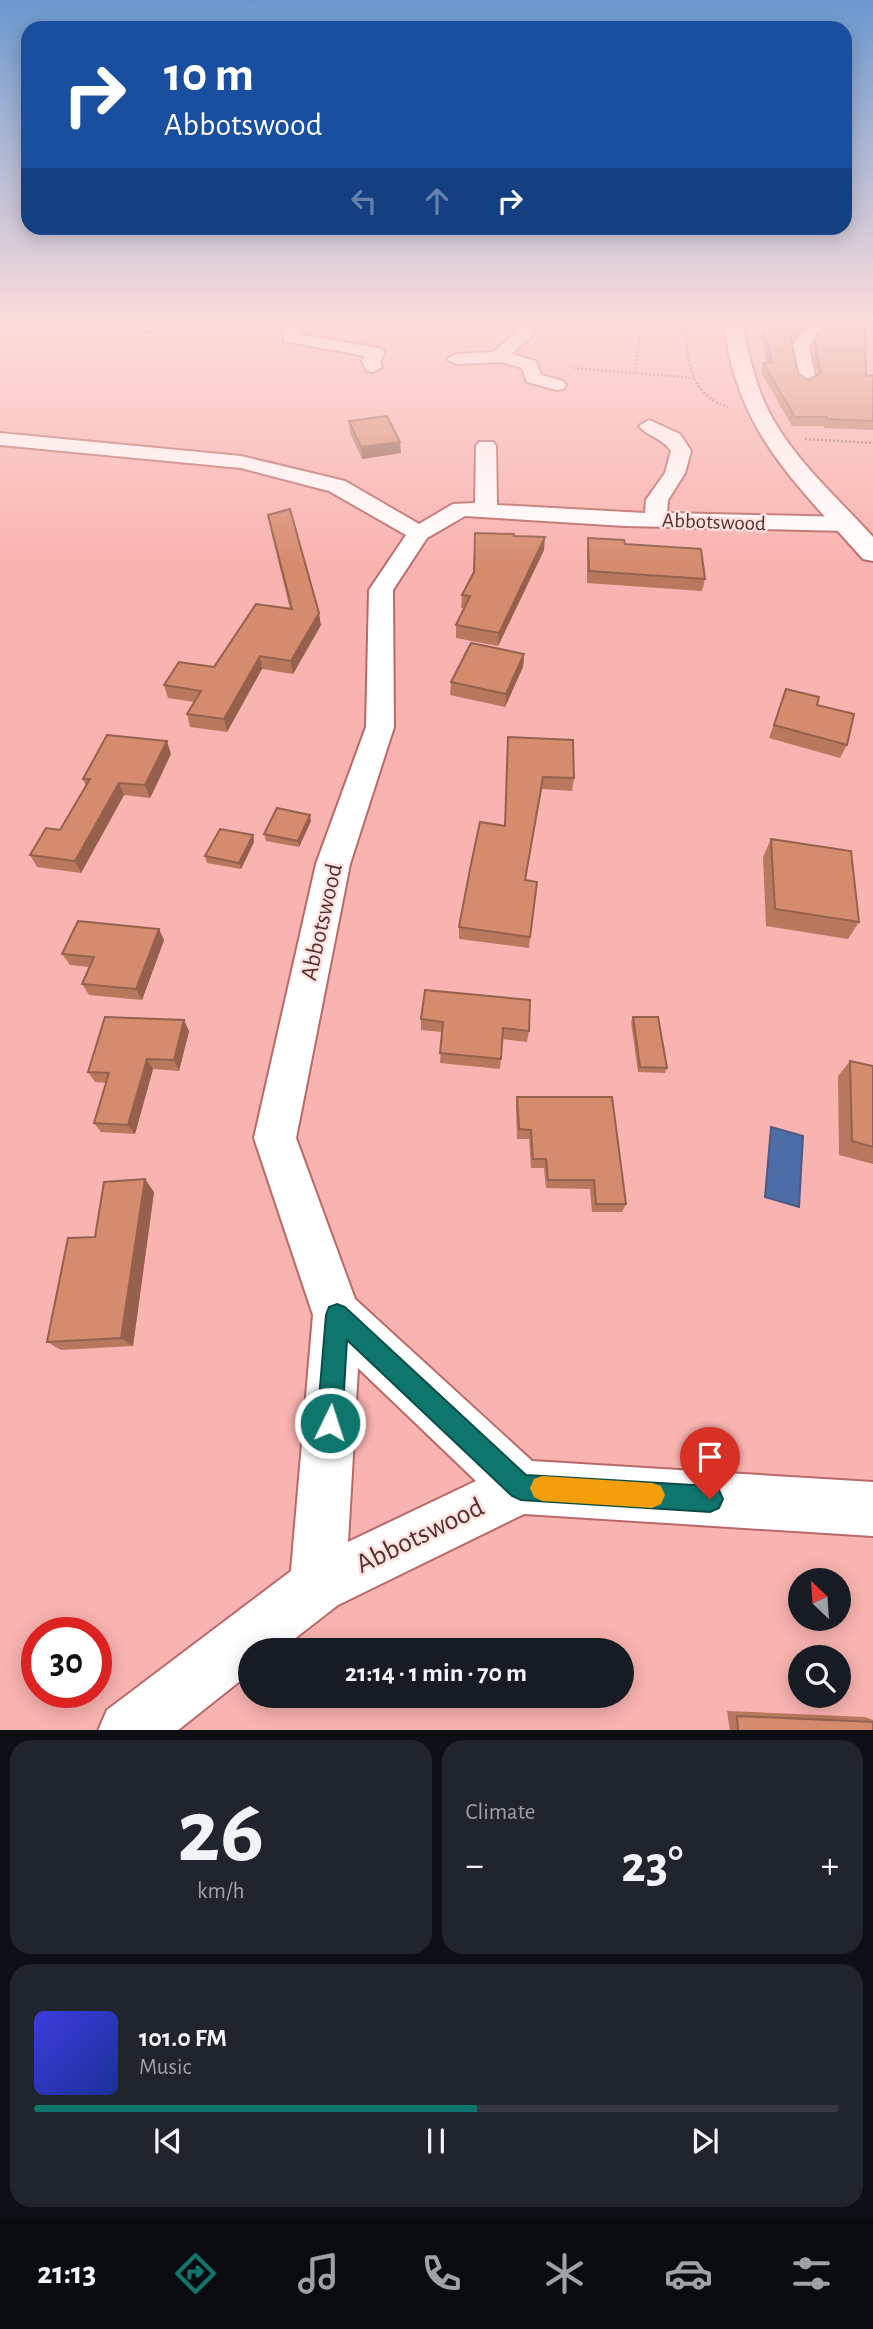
<!DOCTYPE html>
<meta charset="utf-8">
<style>
body{margin:0;font-family:"Alegreya Sans",sans-serif;background:#20242c;color:#f1f3f6;height:100vh;display:flex;flex-direction:column;font-size:26px;white-space:nowrap}
*{box-sizing:border-box;margin:0}
p{font-size:23px;color:#9ea1a6}
.icon{flex:none;width:38px;height:38px;fill:none;stroke:currentColor;stroke-width:2;stroke-linecap:round;stroke-linejoin:round}
.map{position:relative;height:1730px;overflow:hidden}
.sheet{display:flex;flex-direction:column;gap:10px;padding:10px;background:#0d0f14;flex:1}
.sheet>*{flex:none}
.hud{position:absolute;left:21px;top:21px;width:831px;height:214px;border-radius:21px;box-shadow:0 4px 18px #0003;background:#1a4fa0;color:#fff;overflow:hidden}
.needle{width:46px;rotate:335deg}
.controls{position:absolute;left:788px;top:1568px;display:grid;gap:14px}
.controls a{display:grid;place-items:center;width:63px;height:63px;border-radius:50%;background:#171b24;box-shadow:0 4px 18px #0003;font-size:35px}
.speed{position:absolute;left:21px;top:1617px;display:flex;gap:14px;font-size:35px;font-weight:700;text-align:center}
.speed>*{display:grid;place-content:center;width:91px;height:91px;border-radius:50%;background:#171b24;box-shadow:0 4px 18px #0003;line-height:1}
.speed .limit{border:10px solid #d22;background:#fff;color:#111}
.pin{position:absolute;display:grid;place-items:center;width:60px;height:60px;color:#fff;margin:-72px -30px;border-radius:50% 50% 50% 0;rotate:-45deg;box-shadow:0 0 7px #0007}
.pin .icon{rotate:45deg}
.me{position:absolute;width:77px;margin:-38px;rotate:4deg;stroke-linejoin:round;filter:drop-shadow(0 0 5px #0008)}
.turn{display:flex;align-items:center;gap:24px;height:147px;padding:0 28px;font-size:32px}
.turn .icon{width:91px;height:91px;stroke-width:2.5}
.turn b{display:block;font-size:49px;line-height:60px}
.lanes{display:flex;align-items:center;height:66px;padding:0 28px;background:#0003;justify-content:center;gap:35px;direction:ltr}
.lanes .off{opacity:.35}
.big{font-size:52px;font-weight:700;line-height:1.1}
.sheet .tile{flex:1;display:flex;flex-direction:column;justify-content:center;gap:10px;min-width:0;padding:0 24px;border-radius:21px;background:#20242c}
.sheet .dial{align-items:center;gap:0}
.dial b{font-size:91px;line-height:1}
.song{display:flex;align-items:center;gap:21px}
.cover{width:84px;height:84px;border-radius:10px;background:linear-gradient(135deg,hsl(240 70% 55%),hsl(230 70% 35%))}
.played{height:7px;border-radius:4px;background:linear-gradient(90deg,#0f766e 55%,#363941 55%)}
.keys{display:flex;justify-content:space-around;direction:ltr}
.heat{display:flex;justify-content:space-between;align-items:center;font-size:38px;direction:ltr}
.sheet .tiles{flex:1;display:grid;gap:10px;grid-template-columns:1fr 1fr}
.tile:last-child{grid-column:span 2}
.trip{position:absolute;left:238px;top:1638px;width:396px;height:70px;border-radius:35px;background:#171b24;box-shadow:0 4px 18px #0003;font-weight:700;line-height:70px;text-align:center}
.tab-bar{display:flex;height:112px;justify-content:space-around;align-items:center;background:#090b0e;color:#9ea1a6}
.tab-bar .icon{width:49px;height:49px}
.tab-bar .current{color:#0f766e}
.tab-bar b{font-size:32px;color:#f1f3f6}
.map>svg:first-child{display:block}
.water{fill:#4d6da8;stroke:#4e5a83;stroke-width:2}
.lines{fill:none;stroke-linecap:round;stroke-linejoin:round}
.minor-casing{stroke:#b96967;stroke-width:4}
.major-casing{stroke:#b96967;stroke-width:4}
.path{stroke:#a06d6b;stroke-width:2.5;stroke-dasharray:2 2;stroke-linecap:butt}
.minor{fill:#fff;fill-rule:evenodd}
.major{fill:#fff;fill-rule:evenodd}
.wall{fill:#b7785e}
.shaded-wall{fill:#95614c}
.building{fill:#d58b6d;stroke:#95614c;stroke-width:2}
.route{fill:#0f766e;stroke:#0a4d48;stroke-width:2}
.slow{fill:#f59e0b}
.labels{text-anchor:middle;dominant-baseline:central;stroke-width:5;stroke-linejoin:round;paint-order:stroke}
.far-street-label{font-size:21px;fill:#522f2e;stroke:#fde1df}
.street-label{font-size:24px;fill:#522f2e;stroke:#fde1df}
.near-street-label{font-size:28px;fill:#522f2e;stroke:#fde1df}
</style>
<div class="map">
<svg width="873" height="1731" viewBox="0 0 873 1731">
<rect width="100%" height="100%" fill="#f9b3b0"/>
<!-- water -->
<path class="water" d="M771,1127L803,1136L799,1207L765,1197Z"/>
<g class="lines">
<defs>
<path id="minor" d="M128,324H161L162,326L154,331L130,327Z
M291,324H310L299,334L382,349L385,353L380,361L382,367L373,372L367,371L362,361L365,356L284,341L283,331Z
M513,324H530L533,335L511,354L536,361L541,375L563,381L566,385L563,389L557,390L527,382L522,368L501,362L456,364L447,359L456,354L493,352L516,333Z
M805,324H821L823,327L809,347L816,381L807,386L798,381L791,347L807,327Z
M649,420L680,434L691,451L685,473L668,500L667,513L848,517L856,519L859,524L856,529L848,531L625,526L465,516L427,538L393,590L394,727L350,864L296,1138L355,1299L532,1461L873,1482V1536L524,1514L338,1605L280,1650H250V1673L177,1731H98L107,1710L291,1571L313,1315L254,1138L316,864L366,727L369,590L406,535L329,491L241,468L0,445V433L241,456L345,481L419,524L453,504L475,503L476,446L479,442H493L496,446L497,505L645,513L646,500L665,473L671,451C663,438 648,437 639,426ZM358,1368L476,1481L348,1542Z"/>
<path id="major" d="M724,324H742C749,354 755,385 769,412C794,460 837,497 873,537V561L863,559C795,482 737,432 724,324Z"/>
</defs>
<!-- minor casing -->
<use href="#minor" class="minor-casing"/>
<!-- major casing -->
<use href="#major" class="major-casing"/>
<!-- path -->
<path class="path" d="M637,324L685,332
M684,324C688,359 689,395 728,407
M573,368L694,378
M635,373L641,324
M805,439L873,443"/>
<!-- minor -->
<use href="#minor" class="minor"/>
<!-- major -->
<use href="#major" class="major"/>
</g>
<!-- wall -->
<path class="wall" d="M162,324H177L169,328L164,327Z
M763,324H805L804,327L792,343L798,373L808,380L817,375L812,348L814,339L824,326L822,324H865L866,376L873,375V430L824,428V426H792L761,372L763,363H767L760,334L763,326H764Z
M349,421L401,453L362,459L350,433Z
M268,515L321,625L293,674L262,669L227,732L190,727L187,714L194,702L168,698L164,685L214,667L290,609L270,527Z
M514,536L544,550L498,646L456,638V625L464,608H461L462,595Z
M588,538L625,544L705,579L702,591L587,583V550Z
M524,654L523,667L505,707L450,695L451,682Z
M786,689L817,705L847,745L840,758L769,738Z
M508,737L574,778L572,791L542,789L525,880L530,937L529,948L459,939V927L505,826Z
M171,754L150,798L124,795L81,873L37,867L30,855L60,830L86,786L83,779Z
M311,821L299,847L266,841L264,834Z
M253,835L254,842L241,869L207,863L205,856Z
M771,839L859,922L848,939L766,926L763,857Z
M164,940L142,1000L89,995L82,984L89,967L70,965L62,954Z
M633,1017L667,1068L665,1073L638,1072L631,1022Z
M421,1019L529,1031L527,1042L502,1039L500,1069L440,1063L442,1032L421,1030Z
M189,1031L179,1071L153,1069L135,1134L101,1132L94,1123L106,1083L95,1082L88,1072Z
M850,1061L873,1066V1164L839,1155L838,1076Z
M517,1097L626,1204L622,1212H592L590,1189L546,1188L544,1168H531L529,1139H517L516,1107Z
M154,1192L133,1346L61,1350L47,1342Z
M727,1711L865,1717L873,1720V1731H730Z"/>
<!-- shaded-wall -->
<path class="shaded-wall" d="M168,324H177L169,328Z
M802,324H805L804,327L788,348L791,339Z
M400,442L401,453L362,459L361,447Z
M545,537L544,550L498,646L499,633Z
M319,613L321,625L293,674L291,661Z
M524,654L523,667L505,707L506,694Z
M260,656L262,669L227,732L224,719Z
M167,741L171,754L150,798L145,785Z
M119,783L124,795L81,873L75,861Z
M310,815L311,821L299,847L298,841Z
M253,835L254,842L241,869L239,863Z
M159,929L164,940L142,1000L136,989Z
M184,1020L189,1031L179,1071L174,1060Z
M147,1059L153,1069L135,1134L128,1125Z
M145,1179L154,1192L133,1346L121,1338Z"/>
<!-- building -->
<path class="building" d="M767,324H802L791,339L798,373L808,380L821,373L814,339L825,324H865L866,376L873,375V421L827,419V417H795L763,363H772L763,326H768Z
M387,416L400,442L361,447L349,421Z
M290,509L319,613L291,661L260,656L224,719L187,714L201,691L164,685L179,662L214,667L256,604L292,609L268,515Z
M475,533L514,534V536L545,537L499,633L456,625L470,596L462,595L474,572Z
M588,538L624,540L625,544L701,549L705,579L589,571Z
M471,643L524,654L506,694L451,682Z
M786,689L819,697L817,705L854,714L847,745L774,725Z
M107,735L167,741L145,785L119,783L75,861L30,855L46,828L60,830L90,779H83Z
M508,737L573,740L574,778L543,777L525,880L537,882L530,937L459,927L470,869L480,822L505,826Z
M277,808L310,815L298,841L264,834Z
M220,829L253,835L239,863L205,856Z
M771,839L851,851L859,922L775,909Z
M78,921L159,929L136,989L82,984L94,957L62,954Z
M425,990L530,1000L529,1031L503,1028L501,1059L440,1053L443,1022L421,1019Z
M105,1017L184,1020L174,1060L147,1059L128,1125L94,1123L109,1073L88,1072Z
M633,1017H658L667,1068L640,1067Z
M850,1061L873,1066V1147L852,1141Z
M517,1097H612L626,1204H596L594,1180H548L546,1159H533L531,1130L519,1129Z
M145,1179L121,1338L47,1342L68,1238L95,1237L104,1182Z
M737,1716L873,1722V1731H738Z"/>
<!-- sky -->
<linearGradient id="sky" x2="0" y2="1"><stop stop-color="#6a98ce"/><stop offset="0.57" stop-color="#fcdddb"/><stop offset="1" stop-color="#fcdddb" stop-opacity="0"/></linearGradient>
<rect width="873" height="566" fill="url(#sky)"/>
<!-- route -->
<path class="route" d="M337,1304L345,1307L526,1475L710,1486L719,1490L723,1499L719,1508L710,1512L521,1500L512,1496L347,1340L342,1423L338,1432L330,1435L321,1432L317,1423L326,1315L329,1307Z"/>
<!-- slow -->
<path class="slow" d="M542,1476L652,1483L661,1486L665,1495L661,1504L652,1508L542,1501L534,1497L530,1488L534,1479Z"/>
<g class="labels">
<!-- far-street labels -->
<g class="far-street-label">
<text transform="translate(714 522) rotate(2)">Abbotswood</text>
</g>
<!-- street labels -->
<g class="street-label">
<text transform="translate(322 922) rotate(-77)">Abbotswood</text>
</g>
<!-- near-street labels -->
<g class="near-street-label">
<text transform="translate(420 1536) rotate(-26)">Abbotswood</text>
</g>
</g>
</svg>
<div class="controls">
<a><svg class="needle" viewBox="-14 -14 28 28"><path d="M0-13l5 13h-10z" fill="#e53935"/><path d="M0 13l5-13h-10z" fill="#9ea1a6"/></svg></a>
<a><svg class="icon" aria-label="search" viewBox="0 0 24 24"><circle cx="10" cy="10" r="6"/><path d="M15 15l6 6"/></svg></a>
</div>
<div class="speed"><div class="limit">30</div></div>
<div class="pin" style="left:710px;top:1499px;background:#d93025"><svg class="icon" aria-label="arrive" viewBox="0 0 24 24"><path d="M6 21V4h12l-3 4 3 4H6"/></svg></div>
<svg class="me" style="left:330px;top:1423px" viewBox="-20 -20 40 40"><circle r="17" fill="#0f766e" stroke="#fff" stroke-width="3"/><path d="M0-11L8 9 0 5-8 9z" fill="#fff"/></svg>
<div class="trip">21:14 · 1 min · 70 m</div>
<div class="hud">
<div class="turn"><svg class="icon" aria-label="right" viewBox="0 0 24 24"><path d="M7 20v-9h11M14 6l5 5-5 5"/></svg><div><b>10 m</b>Abbotswood</div></div>
<div class="lanes"><svg class="icon off" aria-label="left" viewBox="0 0 24 24"><path d="M17 20v-9H6M10 6l-5 5 5 5"/></svg><svg class="icon off" aria-label="ahead" viewBox="0 0 24 24"><path d="M12 20V5M6 11l6-6 6 6"/></svg><svg class="icon" aria-label="right" viewBox="0 0 24 24"><path d="M7 20v-9h11M14 6l5 5-5 5"/></svg></div>
</div>
</div>
<section class="sheet">
<div class="tiles">
<div class="tile dial"><b>26</b><p>km/h</p></div>
<div class="tile"><p>Climate</p>
<div class="heat"><a>−</a><b class="big">23°</b><a>+</a></div>
</div>
<div class="tile">
<div class="song"><i class="cover"></i><div><b>101.0 FM</b><p>Music</p></div></div>
<div class="played"></div>
<div class="keys"><svg class="icon" aria-label="previous" viewBox="0 0 24 24"><path d="M18 5L8 12l10 7zM5 5v14"/></svg><svg class="icon" aria-label="pause" viewBox="0 0 24 24"><path d="M8 5v14M16 5v14"/></svg><svg class="icon" aria-label="next" viewBox="0 0 24 24"><path d="M6 5l10 7-10 7zM19 5v14"/></svg></div>
</div>
</div>
</section>
<nav class="tab-bar">
<b>21:13</b>
<svg class="icon current" aria-label="directions" viewBox="0 0 24 24"><path d="M12 3l9 9-9 9-9-9zM9 14v-3h6M13 9l2 2-2 2"/></svg>
<svg class="icon" aria-label="music" viewBox="0 0 24 24"><path d="M9 18V5l10-2v13"/><circle cx="6" cy="18" r="3"/><circle cx="16" cy="16" r="3"/></svg>
<svg class="icon" aria-label="phone" viewBox="0 0 24 24"><path d="M5 4h4l2 5-3 2q2 4 5 5l2-3 5 2v4C11 20 4 13 5 4z"/></svg>
<svg class="icon" aria-label="climate" viewBox="0 0 24 24"><path d="M12 3v18M4 7l16 10M4 17L20 7"/></svg>
<svg class="icon" aria-label="car" viewBox="0 0 24 24"><path d="M5 17H2v-5l4-1 3-4h7l3 4 3 1v5h-3M9 17h6M6 11h13"/><circle cx="7" cy="17" r="2"/><circle cx="17" cy="17" r="2"/></svg>
<svg class="icon" aria-label="filters" viewBox="0 0 24 24"><path d="M4 7h16M4 17h16"/><circle cx="9" cy="7" r="2"/><circle cx="15" cy="17" r="2"/></svg>
</nav>
